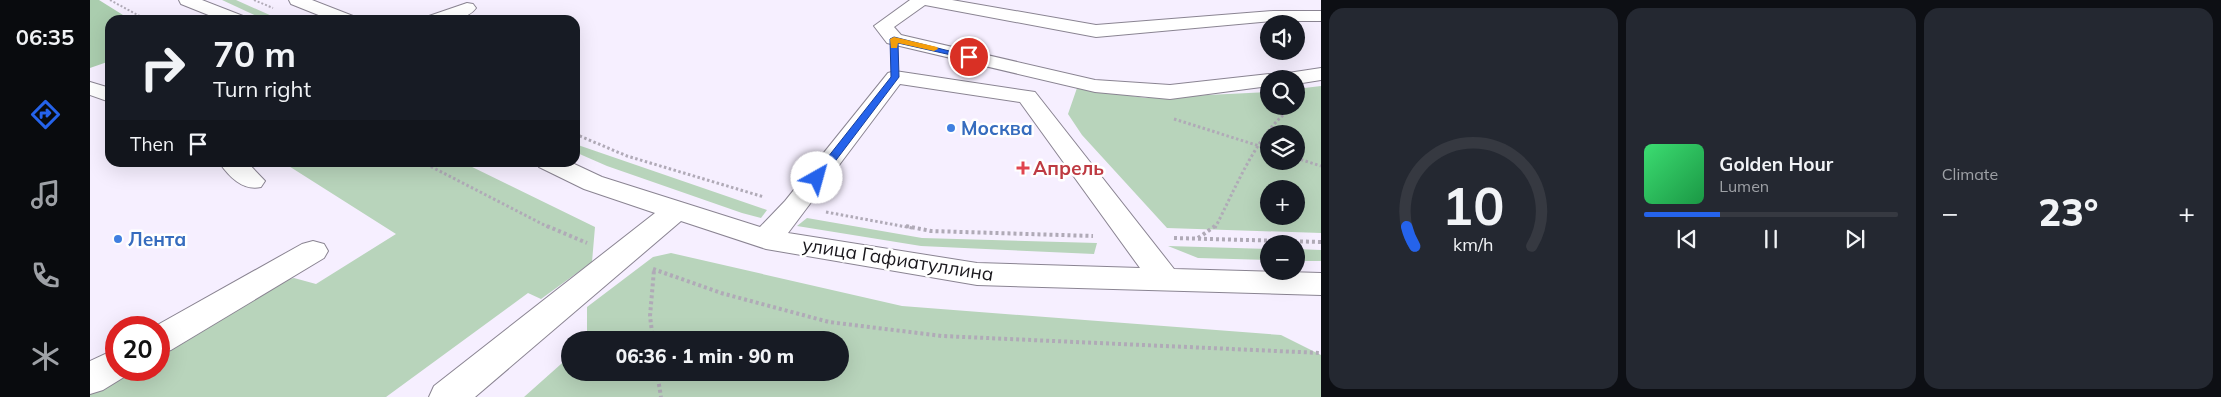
<!DOCTYPE html>
<meta charset="utf-8">
<style>
body{margin:0;font-family:Mulish,sans-serif;background:#242831;color:#f1f3f6;height:100vh;display:flex;flex-direction:column;font-size:19px;white-space:nowrap}
*{box-sizing:border-box;margin:0}
p{font-size:16px;color:#9ea1a6}
.icon{flex:none;width:28px;height:28px;fill:none;stroke:currentColor;stroke-width:2;stroke-linecap:round;stroke-linejoin:round}
.map{position:relative;flex:1;overflow:hidden}
.drawer{display:flex;flex-direction:column;gap:8px;padding:8px;background:#0d0f14;width:900px}
.drawer>*{flex:none}
.top-card{position:absolute;left:15px;top:15px;width:475px;height:152px;border-radius:15px;box-shadow:0 5px 20px #0002;background:#171b24;color:#f1f3f6;overflow:hidden}
.buttons{position:absolute;left:1170px;top:15px;display:grid;gap:10px}
.buttons a{display:grid;place-items:center;width:45px;height:45px;border-radius:50%;background:#171b24;box-shadow:0 5px 20px #0002;font-size:25px}
.speed{position:absolute;left:15px;top:316px;display:flex;gap:10px;font-size:25px;font-weight:700;text-align:center}
.speed>*{display:grid;place-content:center;width:65px;height:65px;border-radius:50%;background:#171b24;box-shadow:0 5px 20px #0002;line-height:1}
.speed .limit{border:8px solid #d22;background:#fff;color:#111}
.pin{position:absolute;display:grid;place-items:center;width:42px;height:42px;color:#fff;margin:-21px;border:2px solid #fff;border-radius:50%;box-shadow:0 1px 5px #0007}
.me{position:absolute;width:55px;margin:-28px;rotate:38deg;stroke-linejoin:round;filter:drop-shadow(0 0 4px #0008)}
.turn{display:flex;align-items:center;gap:18px;height:105px;padding:0 25px;font-size:22px}
.turn .icon{width:65px;height:65px;stroke-width:2.5}
.turn b{display:block;font-size:35px;line-height:42px}
.then{display:flex;align-items:center;height:48px;padding:0 25px;background:#0003;gap:10px;font-size:19px}
.big{font-size:38px;font-weight:800;line-height:1.1}
.drawer .tile{flex:1;display:flex;flex-direction:column;justify-content:center;gap:8px;min-width:0;padding:0 18px;border-radius:15px;background:#242831}
.drawer .dial{align-items:center;gap:0}
.dial svg{height:130px;overflow:visible;fill:none;stroke:#363941;stroke-width:7;stroke-linecap:round;text-anchor:middle}
.dial text{fill:#f1f3f6;stroke:none}
.song{display:flex;align-items:center;gap:15px}
.cover{width:60px;height:60px;border-radius:8px;background:linear-gradient(135deg,hsl(140 70% 55%),hsl(140 70% 35%))}
.played{height:5px;border-radius:2px;background:linear-gradient(90deg,#2563eb 30%,#363941 30%)}
.keys{display:flex;justify-content:space-around;direction:ltr}
.heat{display:flex;justify-content:space-between;align-items:center;font-size:28px;direction:ltr}
.drawer .tiles{flex:1;display:grid;gap:8px;grid-template-columns:repeat(3,1fr)}
.trip{position:absolute;left:471px;top:331px;width:288px;height:50px;border-radius:25px;background:#171b24;box-shadow:0 5px 20px #0002;font-weight:800;line-height:50px;text-align:center}
main{display:flex;flex:1;min-height:0}
.dock{display:flex;flex-direction:column;width:90px;justify-content:space-around;align-items:center;background:#090b0e;color:#9ea1a6}
.dock .icon{width:35px;height:35px}
.dock .selected{color:#2563eb}
.dock b{font-size:22px;color:#f1f3f6}
.map>svg:first-child{display:block}
.green{fill:#b8d4bb;fill-rule:evenodd}
.forest{fill:#aacdae}
.lines{fill:none;stroke-linecap:round;stroke-linejoin:round}
.minor-casing{stroke:#8a8492;stroke-width:2}
.path-far2{stroke:#b0aab7;stroke-width:2;stroke-dasharray:2 2;stroke-linecap:butt}
.path-far1{stroke:#b0aab7;stroke-width:3;stroke-dasharray:2.5 2.5;stroke-linecap:butt}
.path{stroke:#b0aab7;stroke-width:4;stroke-dasharray:3 3;stroke-linecap:butt}
.minor{fill:#fff;fill-rule:evenodd}
.route{fill:#2563eb;stroke:#184099}
.slow{fill:#f59e0b}
.shop-dot{fill:#3f7fe0;stroke:#fff;stroke-width:2}
.health-dot{fill:#e0444e;stroke:#fff;stroke-width:2}
.labels{text-anchor:middle;dominant-baseline:central;stroke-width:5;stroke-linejoin:round;paint-order:stroke}
.shop-label{font-size:19px;font-weight:bold;fill:#366cbe;stroke:#fff;text-anchor:start}
.health-label{font-size:19px;font-weight:bold;fill:#be3a42;stroke:#fff;text-anchor:start}
.street-label{font-size:19px;fill:#1a181d;stroke:#fff}
</style>
<main>
<nav class="dock">
<b>06:35</b>
<svg class="icon selected" aria-label="directions" viewBox="0 0 24 24"><path d="M12 3l9 9-9 9-9-9zM9 14v-3h6M13 9l2 2-2 2"/></svg>
<svg class="icon" aria-label="music" viewBox="0 0 24 24"><path d="M9 18V5l10-2v13"/><circle cx="6" cy="18" r="3"/><circle cx="16" cy="16" r="3"/></svg>
<svg class="icon" aria-label="phone" viewBox="0 0 24 24"><path d="M5 4h4l2 5-3 2q2 4 5 5l2-3 5 2v4C11 20 4 13 5 4z"/></svg>
<svg class="icon" aria-label="climate" viewBox="0 0 24 24"><path d="M12 3v18M4 7l16 10M4 17L20 7"/></svg>
</nav>
<div class="map">
<svg width="1231" height="397" viewBox="0 0 1231 397">
<rect width="100%" height="100%" fill="#f6efff"/>
<!-- green -->
<path class="green" d="M132,0H146L191,20H175Z
M1231,86V233L1077,228L992,135L978,114L987,88L1056,98L1179,92V106H1206V89ZM1179,134H1206V161H1179ZM1179,189H1206V216H1179Z
M485,144L677,210L671,218L652,213L517,166L485,152Z
M194,163H374L505,227L502,262L451,299L438,293L296,397H0V390L33,370H69V349L181,283L204,278L226,284L306,234Z
M717,218L832,238L1007,243L1004,254L831,246L707,226Z
M1078,246L1179,249V260L1108,258Z
M1206,249L1231,250V261H1206Z
M581,253L812,306L1191,335L1231,355V397H434L480,356V372H750V340H497V307L563,257Z"/>
<!-- forest -->
<path class="forest" d="M0,0H9L41,20H20V61L0,68Z"/>
<g class="lines">
<defs>
<path id="minor" d="M89,0H112L153,16L156,20H131L91,4Z
M199,0H222L263,16L266,20H241L201,4Z
M820,0H862L1006,25L1183,11H1231V21H1183L1006,37L835,5L804,27L811,35L1005,80L1080,85L1179,74L1185,75L1231,68V80L1206,84V79H1179V86L1080,99L1005,92L797,43L784,26Z
M377,3L383,4L386,8C376,22 351,20 336,20L339,16Z
M805,71L945,92L1084,269L1231,273V295L887,285L676,249L591,221L385,397H339L344,386L565,213L494,189L449,167L446,162H480L512,177L670,227L695,201L798,73ZM810,84L930,102L1050,268L887,263L698,233Z
M0,82L20,88V102L0,95Z
M129,162H157L175,181L171,187C153,191 139,177 129,162Z
M223,241L234,244L238,251L234,258L81,350L69,353V328H62L212,244Z
M26,349V370H41L39,374L13,390L0,394V361Z"/>
</defs>
<!-- minor casing -->
<use href="#minor" class="minor-casing"/>
<!-- path-far2 -->
<path class="path-far2" d="M20,0L57,20
M164,0L183,8"/>
<!-- path-far1 -->
<path class="path-far1" d="M1084,119L1179,149
M485,134L537,156L674,197
M1206,158L1231,166
M332,162L460,228
M736,212L822,228
M1125,228C1145,190 1168,129 1205,106"/>
<!-- path -->
<path class="path" d="M457,226L497,243
M816,226L841,231L1003,236
M1084,238L1231,242
M1108,238L1125,226
M563,269L631,293L739,322L852,336L1231,353
M563,340L560,316L564,270
M567,372L571,397"/>
<!-- minor -->
<use href="#minor" class="minor"/>
</g>
<!-- route -->
<path class="route" d="M804,37L883,57L879,59L808,43L809,77L731,180H723V176L801,77L800,39Z"/>
<!-- slow -->
<path class="slow" d="M804,37L847,47L848,49L844,51L808,43L807,48H801L800,39Z"/>
<!-- markers -->
<g class="shop-dot">
<circle cx="861" cy="128" r="5"/>
<circle cx="28" cy="239" r="5"/>
</g>
<path class="health-dot" d="M930.5 160.5h5v5h5v5h-5v5h-5v-5h-5v-5h5z"/>
<g class="labels">
<!-- shop labels -->
<g class="shop-label">
<text x="871" y="128">Москва</text>
<text x="38" y="239">Лента</text>
</g>
<!-- health labels -->
<g class="health-label">
<text x="943" y="168">Апрель</text>
</g>
<!-- street labels -->
<g class="street-label">
<text transform="translate(808 259) rotate(9)">улица Гафиатуллина</text>
</g>
</g>
</svg>
<div class="buttons">
<a><svg class="icon" aria-label="sound" viewBox="0 0 24 24"><path d="M4 9h4l5-4v14l-5-4H4zM17 9q2 3 0 6"/></svg></a>
<a><svg class="icon" aria-label="search" viewBox="0 0 24 24"><circle cx="10" cy="10" r="6"/><path d="M15 15l6 6"/></svg></a>
<a><svg class="icon" aria-label="layers" viewBox="0 0 24 24"><path d="M12 4l9 5-9 5-9-5zM3 14l9 5 9-5"/></svg></a>
<a>+</a>
<a>−</a>
</div>
<div class="speed"><div class="limit">20</div></div>
<div class="pin" style="left:879px;top:57px;background:#d93025"><svg class="icon" aria-label="arrive" viewBox="0 0 24 24"><path d="M6 21V4h12l-3 4 3 4H6"/></svg></div>
<svg class="me" style="left:727px;top:178px" viewBox="-20 -20 40 40"><circle r="19" fill="#fff"/><path d="M0-13L10 11 0 6-10 11z" fill="#2563eb"/></svg>
<div class="trip">06:36 · 1 min · 90 m</div>
<div class="top-card">
<div class="turn"><svg class="icon" aria-label="right" viewBox="0 0 24 24"><path d="M7 20v-9h11M14 6l5 5-5 5"/></svg><div><b>70 m</b>Turn right</div></div>
<div class="then">Then<svg class="icon" aria-label="arrive" viewBox="0 0 24 24"><path d="M6 21V4h12l-3 4 3 4H6"/></svg></div>
</div>
</div>
<section class="drawer">
<div class="tiles">
<div class="tile dial"><svg viewBox="0 0 100 80">
<path d="M14 69A42 42 0 1 1 86 69"/>
<path d="M14 69A42 42 0 0 1 9 57" stroke="#2563eb"/>
<text x="50" y="56" font-size="32" font-weight="700">10</text>
<text x="50" y="72" font-size="11">km/h</text>
</svg></div>
<div class="tile">
<div class="song"><i class="cover"></i><div><b>Golden Hour</b><p>Lumen</p></div></div>
<div class="played"></div>
<div class="keys"><svg class="icon" aria-label="previous" viewBox="0 0 24 24"><path d="M18 5L8 12l10 7zM5 5v14"/></svg><svg class="icon" aria-label="pause" viewBox="0 0 24 24"><path d="M8 5v14M16 5v14"/></svg><svg class="icon" aria-label="next" viewBox="0 0 24 24"><path d="M6 5l10 7-10 7zM19 5v14"/></svg></div>
</div>
<div class="tile"><p>Climate</p>
<div class="heat"><a>−</a><b class="big">23°</b><a>+</a></div>
</div>
</div>
</section>
</main>
